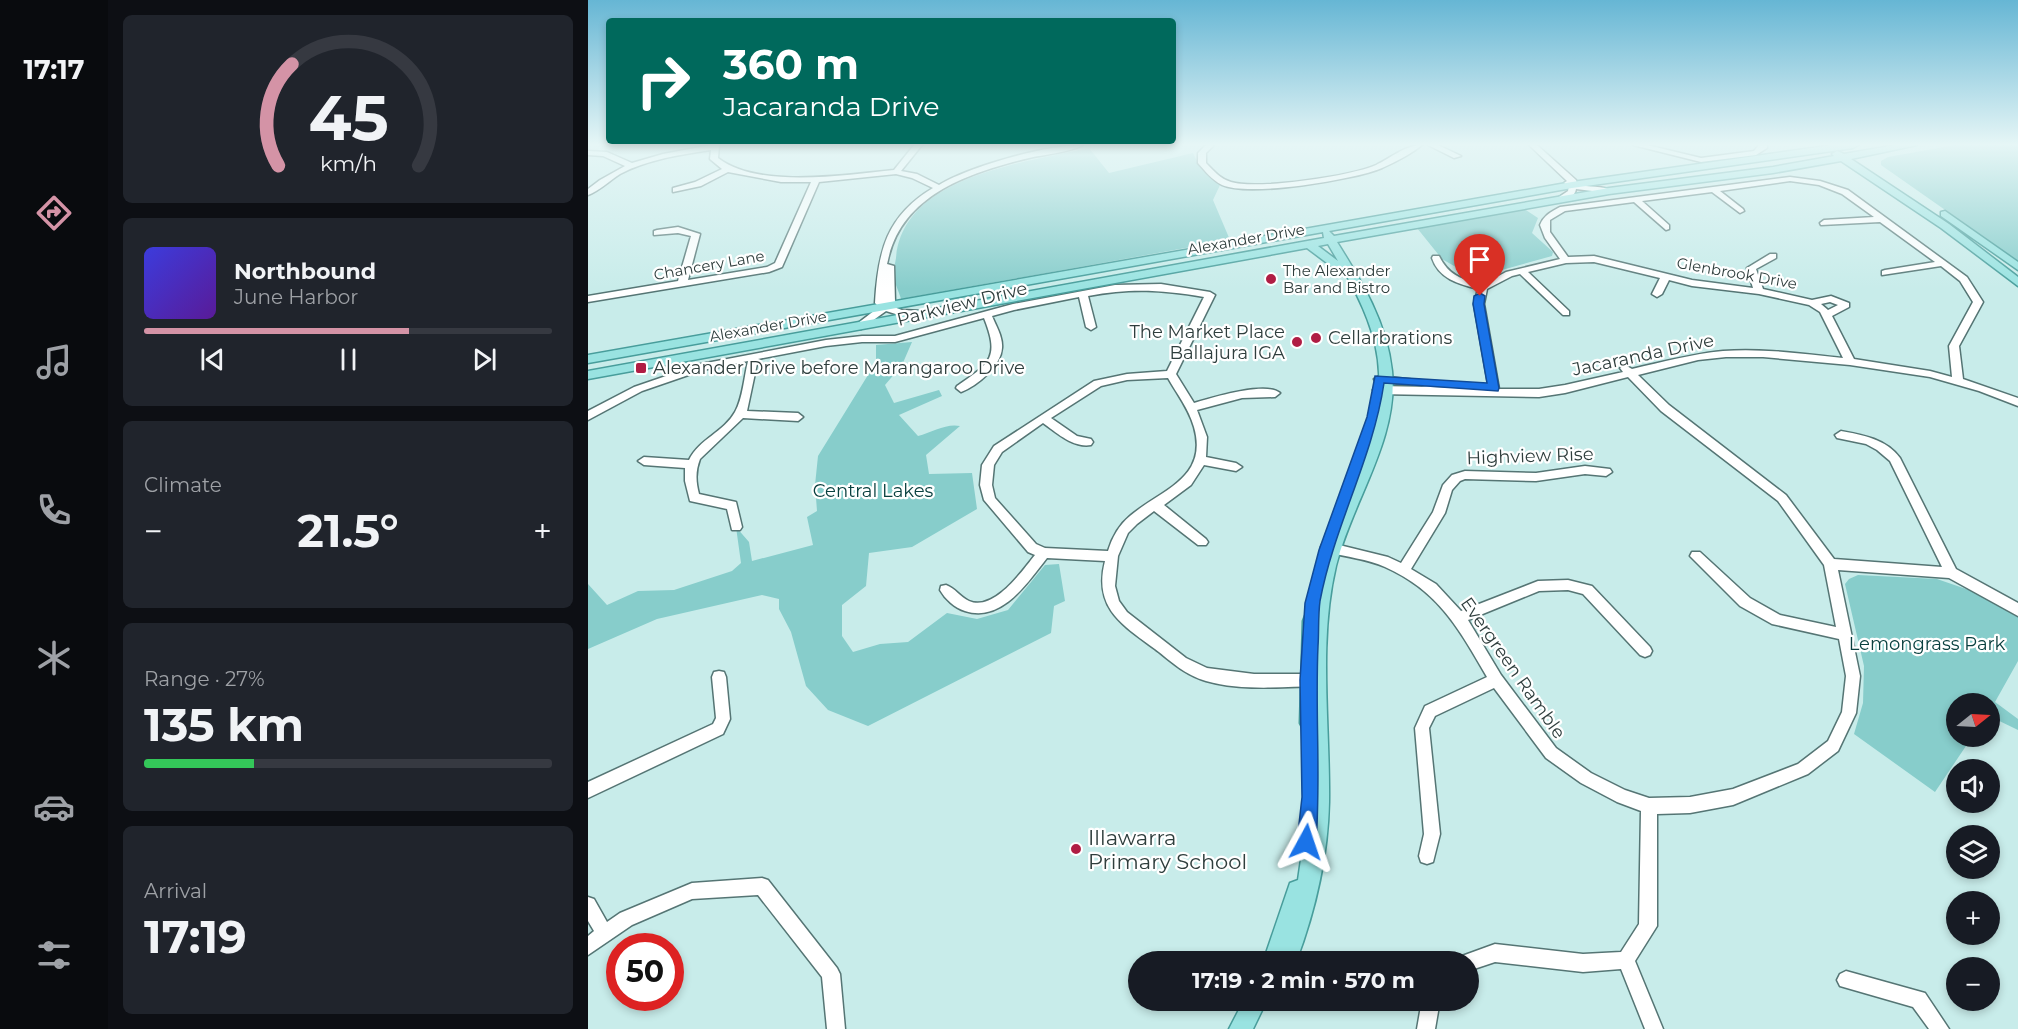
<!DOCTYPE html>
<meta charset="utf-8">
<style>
body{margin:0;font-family:Montserrat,sans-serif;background:#20242c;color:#f1f3f6;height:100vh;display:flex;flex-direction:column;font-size:22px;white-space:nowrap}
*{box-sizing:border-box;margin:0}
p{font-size:20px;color:#9ea1a6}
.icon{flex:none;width:33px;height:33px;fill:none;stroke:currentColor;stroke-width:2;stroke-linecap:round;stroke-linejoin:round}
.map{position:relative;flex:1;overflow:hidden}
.panel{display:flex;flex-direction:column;gap:15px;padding:15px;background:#0d0f14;width:480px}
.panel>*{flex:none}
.banner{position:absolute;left:18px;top:18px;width:570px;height:126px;border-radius:6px;box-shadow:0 3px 9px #0003;background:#00695c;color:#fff;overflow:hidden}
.needle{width:39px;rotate:72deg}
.fabs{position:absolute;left:1358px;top:693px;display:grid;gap:12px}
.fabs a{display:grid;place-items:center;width:54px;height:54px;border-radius:50%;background:#171b24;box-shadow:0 3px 9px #0003;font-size:30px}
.speed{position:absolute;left:18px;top:933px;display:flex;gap:12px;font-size:30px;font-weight:700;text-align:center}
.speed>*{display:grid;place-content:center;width:78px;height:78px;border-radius:50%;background:#171b24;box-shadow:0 3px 9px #0003;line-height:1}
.speed .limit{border:9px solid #d22;background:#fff;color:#111}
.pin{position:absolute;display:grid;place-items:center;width:51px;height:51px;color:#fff;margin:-62px -26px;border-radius:50% 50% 50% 0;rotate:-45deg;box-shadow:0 0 6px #0007}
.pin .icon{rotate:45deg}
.me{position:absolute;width:66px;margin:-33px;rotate:5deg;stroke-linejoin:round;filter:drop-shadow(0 0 4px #0008)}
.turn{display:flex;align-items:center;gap:21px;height:126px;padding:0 18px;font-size:27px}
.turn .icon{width:78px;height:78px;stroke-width:2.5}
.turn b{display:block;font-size:42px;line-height:51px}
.big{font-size:45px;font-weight:700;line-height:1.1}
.panel .widget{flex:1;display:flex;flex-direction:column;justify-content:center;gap:9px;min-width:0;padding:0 21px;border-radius:9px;background:#20242c}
.panel .dial{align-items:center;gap:0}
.dial svg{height:156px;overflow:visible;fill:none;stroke:#363941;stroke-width:7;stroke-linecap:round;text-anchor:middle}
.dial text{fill:#f1f3f6;stroke:none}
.song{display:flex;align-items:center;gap:18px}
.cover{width:72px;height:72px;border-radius:9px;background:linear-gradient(135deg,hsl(240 70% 55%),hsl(270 70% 35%))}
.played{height:6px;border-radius:3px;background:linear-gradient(90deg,#d493a6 65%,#363941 65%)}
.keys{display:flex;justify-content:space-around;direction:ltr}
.heat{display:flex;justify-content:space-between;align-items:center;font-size:33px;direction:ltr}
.charge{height:9px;border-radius:4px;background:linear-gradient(90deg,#34c759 27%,#363941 0)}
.trip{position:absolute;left:540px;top:951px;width:351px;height:60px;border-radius:30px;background:#171b24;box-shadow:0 3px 9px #0003;font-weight:700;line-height:60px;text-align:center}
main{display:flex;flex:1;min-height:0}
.menu{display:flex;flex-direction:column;width:108px;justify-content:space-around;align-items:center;background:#090b0e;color:#9ea1a6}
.menu .icon{width:42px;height:42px}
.menu .current{color:#d493a6}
.menu b{font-size:27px;color:#f1f3f6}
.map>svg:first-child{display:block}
.green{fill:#87cdcb}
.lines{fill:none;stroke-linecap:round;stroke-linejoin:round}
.minor-casing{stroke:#557574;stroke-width:3}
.major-casing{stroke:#489d9b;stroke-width:3}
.minor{fill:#fff;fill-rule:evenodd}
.major{fill:#99e3e1;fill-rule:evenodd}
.route{fill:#1a73e8;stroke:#114b97;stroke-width:1.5}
.poi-dot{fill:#b01d44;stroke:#fff;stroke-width:2}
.labels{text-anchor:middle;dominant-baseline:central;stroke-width:4.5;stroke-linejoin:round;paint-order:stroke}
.far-street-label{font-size:15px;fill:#2f3e3d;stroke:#fff}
.far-poi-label{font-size:15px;fill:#2f3e3d;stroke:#fff;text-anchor:start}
.street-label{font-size:18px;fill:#2f3e3d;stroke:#fff}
.poi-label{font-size:18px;fill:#2f3e3d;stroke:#fff;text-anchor:start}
.park-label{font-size:18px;fill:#09403f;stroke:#fff}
.near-poi-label{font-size:21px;fill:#2f3e3d;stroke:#fff;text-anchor:start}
</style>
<main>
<nav class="menu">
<b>17:17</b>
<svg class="icon current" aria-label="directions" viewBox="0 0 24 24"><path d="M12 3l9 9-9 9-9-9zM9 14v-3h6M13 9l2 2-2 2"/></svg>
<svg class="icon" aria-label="music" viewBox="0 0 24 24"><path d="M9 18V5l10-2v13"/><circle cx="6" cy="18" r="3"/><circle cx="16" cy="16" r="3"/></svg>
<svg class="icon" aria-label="phone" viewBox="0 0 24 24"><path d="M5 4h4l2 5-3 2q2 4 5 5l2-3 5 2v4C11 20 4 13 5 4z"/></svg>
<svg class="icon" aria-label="climate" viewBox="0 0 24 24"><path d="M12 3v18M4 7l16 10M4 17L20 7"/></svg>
<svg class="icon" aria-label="car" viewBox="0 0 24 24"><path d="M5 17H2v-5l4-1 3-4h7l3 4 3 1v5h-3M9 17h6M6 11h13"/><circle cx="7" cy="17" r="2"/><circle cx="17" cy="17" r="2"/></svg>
<svg class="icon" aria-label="filters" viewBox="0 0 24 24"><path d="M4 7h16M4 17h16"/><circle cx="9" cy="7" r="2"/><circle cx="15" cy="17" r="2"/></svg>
</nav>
<section class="panel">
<div class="widget dial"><svg viewBox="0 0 100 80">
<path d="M14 69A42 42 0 1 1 86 69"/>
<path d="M14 69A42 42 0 0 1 21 17" stroke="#d493a6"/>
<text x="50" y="56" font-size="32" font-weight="700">45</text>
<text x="50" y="72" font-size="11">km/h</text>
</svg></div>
<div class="widget">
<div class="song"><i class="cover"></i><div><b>Northbound</b><p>June Harbor</p></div></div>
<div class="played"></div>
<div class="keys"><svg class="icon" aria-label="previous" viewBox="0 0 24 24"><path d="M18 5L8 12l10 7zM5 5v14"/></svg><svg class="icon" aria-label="pause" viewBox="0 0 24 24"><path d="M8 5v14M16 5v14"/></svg><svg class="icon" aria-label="next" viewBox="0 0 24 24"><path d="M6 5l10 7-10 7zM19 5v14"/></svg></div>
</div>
<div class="widget"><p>Climate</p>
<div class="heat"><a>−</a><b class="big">21.5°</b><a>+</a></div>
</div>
<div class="widget"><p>Range · 27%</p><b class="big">135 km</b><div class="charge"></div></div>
<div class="widget"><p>Arrival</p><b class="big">17:19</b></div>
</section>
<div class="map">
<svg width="1430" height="1029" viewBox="0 0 1430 1029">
<rect width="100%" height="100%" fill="#c8ecea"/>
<!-- green -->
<path class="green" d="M1367,145H1430V261L1293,165V161L1300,157Z
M501,148L521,173L605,153L611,165L632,185L625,200L642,240L313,299C311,292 307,284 306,277C305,271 307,264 308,258C315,175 436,163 501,148Z
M935,208L950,218L944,233L965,252L964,256L896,275L873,270L854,259L829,228Z
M324,342L314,365L297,385L306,403L351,390L354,396L311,415L330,436C344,432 359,423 372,426L338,455L341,474L384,473L389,509L324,547L281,553L278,586L254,605V636L265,652L292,644L320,642L359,613L389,619L420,610L457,565L471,564L477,601L466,606L463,633L280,726L240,710L218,686L203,632L191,609V599L174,595L69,619L0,649V584L19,605L50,591L86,590L144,571L153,563L148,527L161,542L164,561L225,545L219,517L229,511L227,485L230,456L288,362V345Z
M1270,575L1349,579L1381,590L1430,616V661L1407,702L1430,719V730L1401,716V704H1368V736L1384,737L1347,792L1266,734L1275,703L1276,666L1257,584L1261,579Z"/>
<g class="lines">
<defs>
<path id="minor" d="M123,145H131L130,158C170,189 257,175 306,170L326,145H334L313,171L329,174L351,185C382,166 458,145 495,145C480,153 458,154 441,158C383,172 314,194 300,260L299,264L306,266L307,302L303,306L314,310L334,311V315L314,316L298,311L273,329H267L265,327L291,307L287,303C290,252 298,216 345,188L324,178L308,174L231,182L194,267L181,272L0,302V296L90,281L103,236L90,233L66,235V231L69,230L90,227L112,234L100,280L179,267L187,263L223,182H193L140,172L113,186L85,192V188L107,182L134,169L122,159L123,150C92,155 60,159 32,174C21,181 11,191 0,195V189L12,180L37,166L15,156L0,155V151L19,152L44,163L75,154Z
M618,145H626L618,153V163C625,170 632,179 643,182C669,190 763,176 788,165C803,158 817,145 834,145C823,154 807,162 794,168C766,180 661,197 634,185C624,180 617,171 610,163V153Z
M840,145H850L873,156L866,158Z
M941,145H949L988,180L989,184C1000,188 1015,185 1025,191L1021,193L988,189C987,196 978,202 971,201V197L980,191L981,186L976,183L979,181Z
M1045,145H1059L1113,158L1166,151L1171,145H1179V148L1168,155L1113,162Z
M1202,177L1232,181L1260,190L1379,277L1395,302L1371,346L1375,379L1430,398V406L1391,391L1342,377L1262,365L1175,357H1138L1110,360L1050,375L1081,405L1198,495L1246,559L1354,567L1302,461L1289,450L1278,444L1249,438L1247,435L1253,431C1275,435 1298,439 1312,458L1368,569L1430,603V616L1361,578L1250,570L1272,676L1268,713L1250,751L1220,774L1145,805L1102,813L1069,814V926L1047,961L1075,1029H1057L1033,969L995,972L907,962L880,971V962H871L874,956L907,944L995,954L1033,952L1051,924L1053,811L1029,802L993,783L958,758L906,688L847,716L841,728L852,834L845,862L839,864L833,862L831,856L836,834L827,728L837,706L899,677C871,629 851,591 797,567C780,559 758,557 739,552L735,551L733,547L735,543L739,542L800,557L813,563L845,512L855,485L864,475L877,471L948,473L997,466L1022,469L1024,472L1018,476L997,474L948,481L877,479L872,481L864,490L857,513L823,569L848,584L873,611L950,581L980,580L1004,586L1062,647L1064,651L1062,655L1057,657L1052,655L995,594L980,590L951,591L880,620L913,675L968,748L1003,773L1037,790L1061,798L1102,797L1145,789L1210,764L1240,741L1254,712L1258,676L1251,639L1184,624L1152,606L1102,556L1104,552H1112L1162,598L1192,615L1248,627L1236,565L1190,501L1073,411L1040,377L977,393L951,397L790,394L785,390L790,386L843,387L787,381L786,379L791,376L847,382L848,384L843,387L901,389L886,304L890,289C871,284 851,279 844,258L845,256H851C861,276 874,279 894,285L918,272L972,259L957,238L952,225C956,215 963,212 972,207ZM1202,181L1231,185L1254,194L1286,217L1236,220L1232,223L1233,225L1292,222L1347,262L1297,270L1294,271V275L1353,266L1372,281L1385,302L1361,346L1364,377L1342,371L1266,359L1244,316L1261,307V303L1243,296L1224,300L1175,289L1168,269L1188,258V254H1182L1159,268L1165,288L1104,280L1006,256L980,257L962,232V220L977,211L1046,202L1078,230L1081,229V225L1054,201L1124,192L1152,213L1156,211L1155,209L1132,191ZM1006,262L1072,278L1064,294L1069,297L1074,294L1081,280L1104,286L1171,294L1221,305L1232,312L1255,358C1216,354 1175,348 1135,351C1104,354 1074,362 1044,369L1037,365L1032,368L1035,372L977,385L951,389H911L896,304L899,289L924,276L932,274L975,315H981V311L940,272L978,263ZM1242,302L1250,305L1240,310L1233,304Z
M573,284L622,292L627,295L588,374L606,403C623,398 678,381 692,393L687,397L654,398L609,410L619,437L618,457L648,463L654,467L648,471L616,465L603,485L576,505L618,539L620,542L618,545H610L566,511L549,524L540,533L530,556L527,586L531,601L539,612L598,658L619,668L666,674H729L734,675L736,680L734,685L729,686C693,687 653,691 618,681C597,675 584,662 567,649C534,625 505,608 517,561L459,558C439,583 414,623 377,611C367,608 357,599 352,590L353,586L358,585C367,588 372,597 381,601C406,612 434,571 447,555L440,552L396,500L392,485L394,465L406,446L506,381L539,374L579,371L616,297C573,290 544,288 500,296L508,327L503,330L498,327L491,297L426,310L404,316C408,326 415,337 414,348C413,366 389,386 373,392L368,388L369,386C402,363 412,358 396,318L307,342H274L238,346L170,359L159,411L210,413L215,417L210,421L155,418L112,459C107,472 108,482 111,494L148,502L154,527L152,530H144L139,509L102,501L97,481V468L56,465L50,461L56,457L101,460C111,439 136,432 147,412C155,398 156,377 160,361L115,370L54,391L0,420V411L46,387L113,364L238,340L274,336H307L425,304L527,285ZM580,378C589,394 601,409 606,427C621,479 572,490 542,516C531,525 524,538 520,551L457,548L448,544L407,498L404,485L406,465L414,452L455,423C469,433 485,448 503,445L505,442L503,439L489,436L463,418L513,386L539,380Z
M131,671L136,672L138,677L142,719L135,734L0,798V782L125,724L128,718L124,677L126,672Z
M174,878L180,880L249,968L252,974L257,1029H239L234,977L170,895L104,899L44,925L0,955V936L6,931L0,921V897L6,899L19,922L32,913L104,883Z
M1258,971L1337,993L1361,1029H1341L1325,1007L1252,986L1249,980L1252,974Z
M834,1000H852L847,1029H829Z"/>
<path id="major" d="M1245,145H1270L1265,148L984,188L741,231L746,236L1021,188L1185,167L1246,156L1244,154L1249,151L1256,154L1308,145H1329L1263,159L1361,224L1430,277V286L1353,228L1253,161L1185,173L1021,194L749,242C774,282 799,323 804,371C811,440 764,501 748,566C730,642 742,724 741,802C740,855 727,912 708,962H675L702,883L710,880L721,804V732L715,729L712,723L715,621L717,616L725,615C727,595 729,575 735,556C755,495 795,438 791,373C790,336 773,301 755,269H747L719,248L0,379V371L736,238L735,232L0,363V355L984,182ZM740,244L750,261L730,246Z
M1357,211L1430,262V270L1353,216V212Z
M656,1000H679L665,1029H641Z"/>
</defs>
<!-- minor casing -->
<use href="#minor" class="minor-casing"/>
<!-- major casing -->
<use href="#major" class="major-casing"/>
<!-- minor -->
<use href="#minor" class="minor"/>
<!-- major -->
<use href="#major" class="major"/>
</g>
<!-- sky -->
<linearGradient id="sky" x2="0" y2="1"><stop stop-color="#66b6d4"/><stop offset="0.5" stop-color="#e6f6f6"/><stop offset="1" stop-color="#e6f6f6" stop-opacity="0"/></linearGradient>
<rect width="1430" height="289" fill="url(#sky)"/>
<!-- route -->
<path class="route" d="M892,293L897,296L896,304L911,388L910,391L796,383C785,458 746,526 732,601C730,616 731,632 730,646C727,712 733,777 728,842L725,848L718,851L712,848L709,842L714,797L712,680L717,603L731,550L779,417L787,376L899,383L885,304L886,296Z"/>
<!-- markers -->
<g class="poi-dot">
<circle cx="683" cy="279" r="6"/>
<circle cx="728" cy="338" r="6"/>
<circle cx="709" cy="342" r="6"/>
<rect x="47" y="362" width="12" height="12" rx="3"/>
<circle cx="488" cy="849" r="6"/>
</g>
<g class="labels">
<!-- far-street labels -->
<g class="far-street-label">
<text transform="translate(658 239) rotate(-10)">Alexander Drive</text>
<text transform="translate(121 265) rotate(-10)">Chancery Lane</text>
<text transform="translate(1149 273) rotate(10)">Glenbrook Drive</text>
<text transform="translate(180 326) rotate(-10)">Alexander Drive</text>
</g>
<!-- far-poi labels -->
<g class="far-poi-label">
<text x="695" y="270">The Alexander<tspan x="695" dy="17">Bar and Bistro</tspan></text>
</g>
<!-- street labels -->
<g class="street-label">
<text transform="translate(374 304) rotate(-14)">Parkview Drive</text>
<text transform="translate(1055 355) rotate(-12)">Jacaranda Drive</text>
<text transform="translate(942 456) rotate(-2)">Highview Rise</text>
<text transform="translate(925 668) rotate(55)">Evergreen Ramble</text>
</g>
<!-- poi labels -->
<g class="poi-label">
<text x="697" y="332" text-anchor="end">The Market Place<tspan x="697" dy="21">Ballajura IGA</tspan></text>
<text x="740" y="338">Cellarbrations</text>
<text x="65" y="368">Alexander Drive before Marangaroo Drive</text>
</g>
<!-- park labels -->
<g class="park-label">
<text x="285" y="491">Central Lakes</text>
<text x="1339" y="644">Lemongrass Park</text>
</g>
<!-- near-poi labels -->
<g class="near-poi-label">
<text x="500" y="837">Illawarra<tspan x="500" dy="24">Primary School</tspan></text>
</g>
</g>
</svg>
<div class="fabs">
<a><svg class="needle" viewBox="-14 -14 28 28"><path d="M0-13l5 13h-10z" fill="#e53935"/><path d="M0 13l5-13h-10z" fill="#9ea1a6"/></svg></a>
<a><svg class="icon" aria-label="sound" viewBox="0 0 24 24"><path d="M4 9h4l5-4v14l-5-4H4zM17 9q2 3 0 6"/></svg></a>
<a><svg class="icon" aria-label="layers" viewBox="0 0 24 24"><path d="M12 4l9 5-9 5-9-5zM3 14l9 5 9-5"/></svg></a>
<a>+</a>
<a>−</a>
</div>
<div class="speed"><div class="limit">50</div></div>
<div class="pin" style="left:892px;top:296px;background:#d93025"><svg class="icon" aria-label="arrive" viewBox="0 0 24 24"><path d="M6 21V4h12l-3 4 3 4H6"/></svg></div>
<svg class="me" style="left:718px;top:842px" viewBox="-20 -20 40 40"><path d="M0-17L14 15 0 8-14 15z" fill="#1a73e8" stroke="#fff" stroke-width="4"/></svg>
<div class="trip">17:19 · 2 min · 570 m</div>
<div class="banner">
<div class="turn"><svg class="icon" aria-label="right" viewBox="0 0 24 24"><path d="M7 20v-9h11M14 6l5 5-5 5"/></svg><div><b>360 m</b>Jacaranda Drive</div></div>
</div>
</div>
</main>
